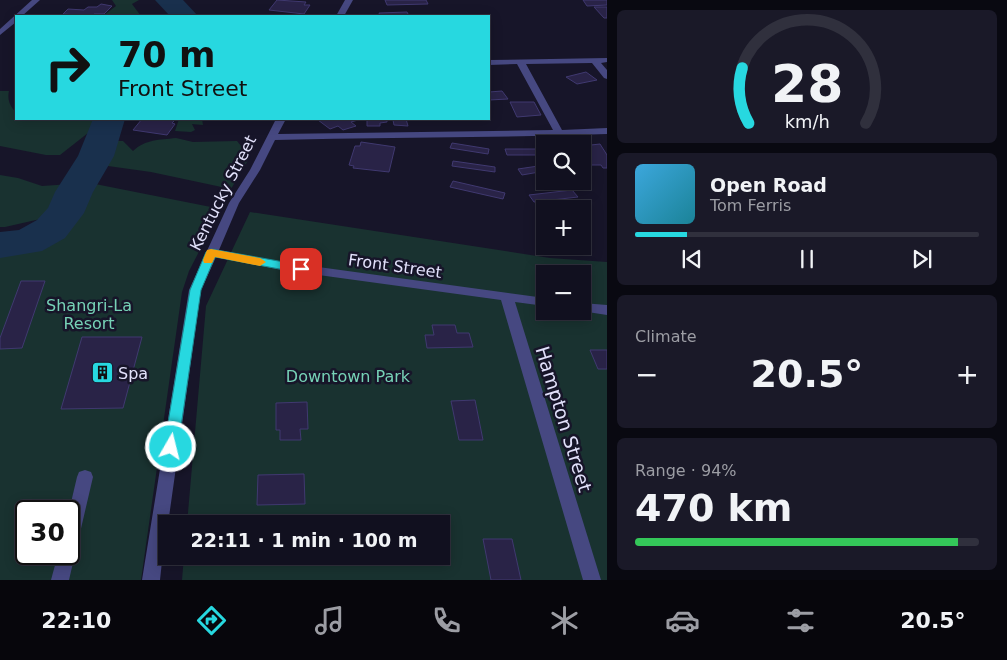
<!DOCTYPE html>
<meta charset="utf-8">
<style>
body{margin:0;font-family:"DejaVu Sans",sans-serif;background:#1a1928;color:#f1f3f6;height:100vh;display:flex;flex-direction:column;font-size:19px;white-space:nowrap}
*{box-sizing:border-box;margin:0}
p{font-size:16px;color:#9c9da4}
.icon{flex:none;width:28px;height:28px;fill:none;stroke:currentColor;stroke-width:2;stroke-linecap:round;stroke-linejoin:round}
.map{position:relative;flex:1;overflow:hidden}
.drawer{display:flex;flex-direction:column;gap:10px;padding:10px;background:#090911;width:400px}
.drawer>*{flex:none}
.banner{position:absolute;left:15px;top:15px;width:475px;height:105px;border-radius:0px;box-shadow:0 2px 12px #0003,0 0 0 1px #30303d;background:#27d8e0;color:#111;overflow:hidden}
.fabs{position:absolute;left:536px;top:135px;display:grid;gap:10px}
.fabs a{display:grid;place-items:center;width:55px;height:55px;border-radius:0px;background:#11101f;box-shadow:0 2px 12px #0003,0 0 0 1px #30303d;font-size:25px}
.speed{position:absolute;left:15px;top:500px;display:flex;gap:10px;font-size:25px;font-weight:700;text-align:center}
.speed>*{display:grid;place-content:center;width:65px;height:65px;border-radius:50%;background:#11101f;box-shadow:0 2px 12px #0003,0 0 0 1px #30303d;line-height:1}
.speed .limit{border:2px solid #111;border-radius:8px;background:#fff;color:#111}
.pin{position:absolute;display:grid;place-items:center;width:42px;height:42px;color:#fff;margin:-21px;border-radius:10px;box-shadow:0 2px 8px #0006}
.me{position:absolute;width:55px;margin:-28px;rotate:8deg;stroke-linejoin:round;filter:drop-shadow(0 0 4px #0008)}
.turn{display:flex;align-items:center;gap:18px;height:105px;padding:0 20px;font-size:22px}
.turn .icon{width:65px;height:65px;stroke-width:2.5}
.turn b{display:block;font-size:35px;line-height:42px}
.big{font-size:38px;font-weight:600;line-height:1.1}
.drawer .widget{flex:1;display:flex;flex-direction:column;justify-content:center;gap:8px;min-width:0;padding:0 18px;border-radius:8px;background:#1a1928}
.drawer .dial{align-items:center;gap:0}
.dial svg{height:130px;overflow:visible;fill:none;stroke:#30303d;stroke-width:7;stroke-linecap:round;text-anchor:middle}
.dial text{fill:#f1f3f6;stroke:none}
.song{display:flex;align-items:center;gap:15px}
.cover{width:60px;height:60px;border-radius:8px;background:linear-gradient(135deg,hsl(200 70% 55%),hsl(190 70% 35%))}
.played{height:5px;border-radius:2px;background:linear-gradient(90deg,#27d8e0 15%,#30303d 15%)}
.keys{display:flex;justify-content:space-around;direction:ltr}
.heat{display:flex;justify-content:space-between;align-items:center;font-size:28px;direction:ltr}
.charge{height:8px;border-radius:4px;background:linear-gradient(90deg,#34c759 94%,#30303d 0)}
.trip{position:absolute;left:158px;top:515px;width:292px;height:50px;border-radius:0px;background:#11101f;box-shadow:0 2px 12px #0003,0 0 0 1px #30303d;font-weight:600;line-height:50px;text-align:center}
.tabs{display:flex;height:80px;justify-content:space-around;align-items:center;background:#07060c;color:#9c9da4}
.tabs .icon{width:35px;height:35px}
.tabs .selected{color:#27d8e0}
.tabs b{font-size:22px;color:#f1f3f6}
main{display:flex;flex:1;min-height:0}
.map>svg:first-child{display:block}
.green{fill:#193230;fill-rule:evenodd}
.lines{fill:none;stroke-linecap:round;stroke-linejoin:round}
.river{fill:#19304d;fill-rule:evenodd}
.building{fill:#292347;stroke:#403970}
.minor{fill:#464881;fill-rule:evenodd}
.route{fill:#27d8e0;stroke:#198c92}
.slow{fill:#f59e0b}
.labels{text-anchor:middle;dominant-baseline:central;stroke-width:5;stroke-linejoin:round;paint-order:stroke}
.street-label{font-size:16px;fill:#e2e1fb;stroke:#171529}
.park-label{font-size:16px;fill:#76d2b6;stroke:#171529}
.poi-label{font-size:16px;fill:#e2e1fb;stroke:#171529;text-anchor:start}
.near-street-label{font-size:19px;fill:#e2e1fb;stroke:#171529}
</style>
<main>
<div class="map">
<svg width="607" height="580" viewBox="0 0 607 580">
<rect width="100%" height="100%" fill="#171529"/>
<!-- green -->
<path class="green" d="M112,0H139L132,4L141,16H103L116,6Z
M0,91H9C7,99 10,107 16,112V119H100L88,133L60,155H46L0,146Z
M179,119H202L203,125L192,124L195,130L191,132L175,131Z
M176,138L193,142L237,141L250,157L231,189L151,172L108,166L107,141H123L133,151C146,139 159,140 176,138Z
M0,175L18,178L42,186L71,184L64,200L49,217L5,227H0Z
M85,182L221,209L189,271L182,292L141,580H0V248C10,247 22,248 31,245C61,236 73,207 85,182ZM26,511H69V554H26Z
M250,212L550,258L607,262V580H182L184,556H441V524H187L206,306ZM545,274H582V311H545Z"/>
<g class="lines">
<!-- river -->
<path class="river" d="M155,0H183L198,16H170Z
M93,119H125L114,156L93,192L84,213L65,238L42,251L0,258V232L19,230L37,220L48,208L55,192L78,156Z"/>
</g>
<!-- building -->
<path class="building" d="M277,0L306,2L304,5H310L304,14L269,10Z
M385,0H426L428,4L387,5Z
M583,0H607V5L587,6Z
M101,4L112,6L104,14H94L93,16L63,14L68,9L84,10L88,7H97Z
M594,7H607V18H604Z
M407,12L409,16H380L379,13Z
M586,72L597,80L577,84L566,77Z
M502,91L508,99L489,100V92Z
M510,102H534L541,115L517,117Z
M142,119H176L172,123L175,124L167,135L133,130Z
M320,119L338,120H358L351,122L356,126L343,130L338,126L330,129L318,120Z
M367,119H387V122L380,123V126H367Z
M399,119H406L408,126L394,125L393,120Z
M361,142L395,147L389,172L353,168L354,166L349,165L355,146H360Z
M452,143L489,149L488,154L450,148Z
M600,144L607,155V168H603L601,165H582V146Z
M505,149H540L543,155H507Z
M453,161L495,167V172L452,166Z
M545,165V171L522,175L518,169Z
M453,181L505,193L503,199L450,187Z
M572,190L578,197L534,202L529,195Z
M21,281H45L22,348L0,349V338Z
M432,325H455L457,333H469L473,347L427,348L425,335H434Z
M82,337H142L123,408L61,409Z
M590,350H607V369H598Z
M475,400L483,440H459L451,401Z
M307,402L308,429H300L301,440H280V430H276V403Z
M304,474L305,504L257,505L258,475Z
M483,539H512L521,580H491Z"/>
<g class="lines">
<!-- minor -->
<path class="minor" d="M32,0H40L22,16H16V22L0,35V29Z
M345,0H353L344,16H336Z
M607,58V62L601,63L607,70V79L604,78L592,63L526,64L562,130L607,128V134C497,138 386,137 275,140L260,170L239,203L219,250L282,262L545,298V306L515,302L601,580H583L501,300L282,270L216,257L201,290L168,524H166L160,580H142L189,290L229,203L250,170L276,119H286L278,134L553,130L517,64L489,65V60Z
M582,303L607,305V315L581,311H582Z
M85,470L91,472L93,477L69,580H51L58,554H69V511L77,477L79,472Z"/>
</g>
<!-- route -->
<path class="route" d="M211,249L301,265L306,269L301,273L215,257L201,290L178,447L176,451L171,453L166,451L164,447L190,290L206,252Z"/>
<!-- slow -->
<path class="slow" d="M211,249L260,258L266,262L260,266L215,257L212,263H204L203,260L207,250Z"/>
<!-- icons -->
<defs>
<symbol id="building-square" viewBox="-11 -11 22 22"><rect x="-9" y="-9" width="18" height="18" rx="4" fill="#27d8e0" stroke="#171529"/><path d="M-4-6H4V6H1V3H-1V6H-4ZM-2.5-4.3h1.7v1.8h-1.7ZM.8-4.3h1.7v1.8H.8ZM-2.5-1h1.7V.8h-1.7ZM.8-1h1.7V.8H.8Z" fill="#111"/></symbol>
</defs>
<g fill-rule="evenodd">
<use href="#building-square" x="90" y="360" width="25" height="25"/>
</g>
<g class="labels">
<!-- street labels -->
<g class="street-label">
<text transform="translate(223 193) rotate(-63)">Kentucky Street</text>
<text transform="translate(395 266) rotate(8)">Front Street</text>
</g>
<!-- park labels -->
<g class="park-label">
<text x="89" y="305">Shangri-La<tspan x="89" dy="18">Resort</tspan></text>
<text x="348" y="376">Downtown Park</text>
</g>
<!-- poi labels -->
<g class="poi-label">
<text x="118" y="373">Spa</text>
</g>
<!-- near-street labels -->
<g class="near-street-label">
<text transform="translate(564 419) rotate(73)">Hampton Street</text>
</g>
</g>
</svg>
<div class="fabs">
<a><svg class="icon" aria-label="search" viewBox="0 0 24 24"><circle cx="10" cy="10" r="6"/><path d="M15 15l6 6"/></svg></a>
<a>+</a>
<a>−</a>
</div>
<div class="speed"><div class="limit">30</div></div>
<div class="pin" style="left:301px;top:269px;background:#d93025"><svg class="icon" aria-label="arrive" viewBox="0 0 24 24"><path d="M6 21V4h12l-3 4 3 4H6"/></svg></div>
<svg class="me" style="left:171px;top:447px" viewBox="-20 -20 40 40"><circle r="17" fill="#27d8e0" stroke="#fff" stroke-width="3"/><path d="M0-11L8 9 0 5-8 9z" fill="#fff"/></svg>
<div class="trip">22:11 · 1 min · 100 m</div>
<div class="banner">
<div class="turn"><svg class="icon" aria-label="right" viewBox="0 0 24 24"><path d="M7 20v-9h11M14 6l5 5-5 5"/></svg><div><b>70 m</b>Front Street</div></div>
</div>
</div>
<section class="drawer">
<div class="widget dial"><svg viewBox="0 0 100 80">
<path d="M14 69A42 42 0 1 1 86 69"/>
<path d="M14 69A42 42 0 0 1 10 35" stroke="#27d8e0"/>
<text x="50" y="56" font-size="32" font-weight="700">28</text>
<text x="50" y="72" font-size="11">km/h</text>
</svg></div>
<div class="widget">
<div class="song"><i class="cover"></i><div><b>Open Road</b><p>Tom Ferris</p></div></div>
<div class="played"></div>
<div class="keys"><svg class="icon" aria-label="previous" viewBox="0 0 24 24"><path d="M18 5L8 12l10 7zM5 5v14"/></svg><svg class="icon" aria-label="pause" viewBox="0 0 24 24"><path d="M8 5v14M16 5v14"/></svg><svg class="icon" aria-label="next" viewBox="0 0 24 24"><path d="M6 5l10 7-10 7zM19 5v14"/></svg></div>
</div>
<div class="widget"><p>Climate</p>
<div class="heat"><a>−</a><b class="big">20.5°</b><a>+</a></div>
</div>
<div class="widget"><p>Range · 94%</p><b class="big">470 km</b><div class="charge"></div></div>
</section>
</main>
<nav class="tabs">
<b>22:10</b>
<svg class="icon selected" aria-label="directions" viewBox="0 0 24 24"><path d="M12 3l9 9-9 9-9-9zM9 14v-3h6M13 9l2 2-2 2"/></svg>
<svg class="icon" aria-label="music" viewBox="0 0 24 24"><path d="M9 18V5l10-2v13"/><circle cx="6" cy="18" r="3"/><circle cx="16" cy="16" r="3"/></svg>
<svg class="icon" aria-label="phone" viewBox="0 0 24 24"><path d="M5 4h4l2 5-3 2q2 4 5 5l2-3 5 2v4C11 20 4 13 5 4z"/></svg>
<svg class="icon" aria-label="climate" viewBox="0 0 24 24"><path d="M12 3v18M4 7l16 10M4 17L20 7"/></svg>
<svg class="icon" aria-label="car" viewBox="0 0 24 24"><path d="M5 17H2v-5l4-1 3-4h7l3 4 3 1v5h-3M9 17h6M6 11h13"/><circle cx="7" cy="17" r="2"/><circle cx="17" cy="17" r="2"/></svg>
<svg class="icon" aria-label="filters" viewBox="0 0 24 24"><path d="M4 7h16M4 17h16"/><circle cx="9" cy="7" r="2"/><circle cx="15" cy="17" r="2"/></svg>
<b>20.5°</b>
</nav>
